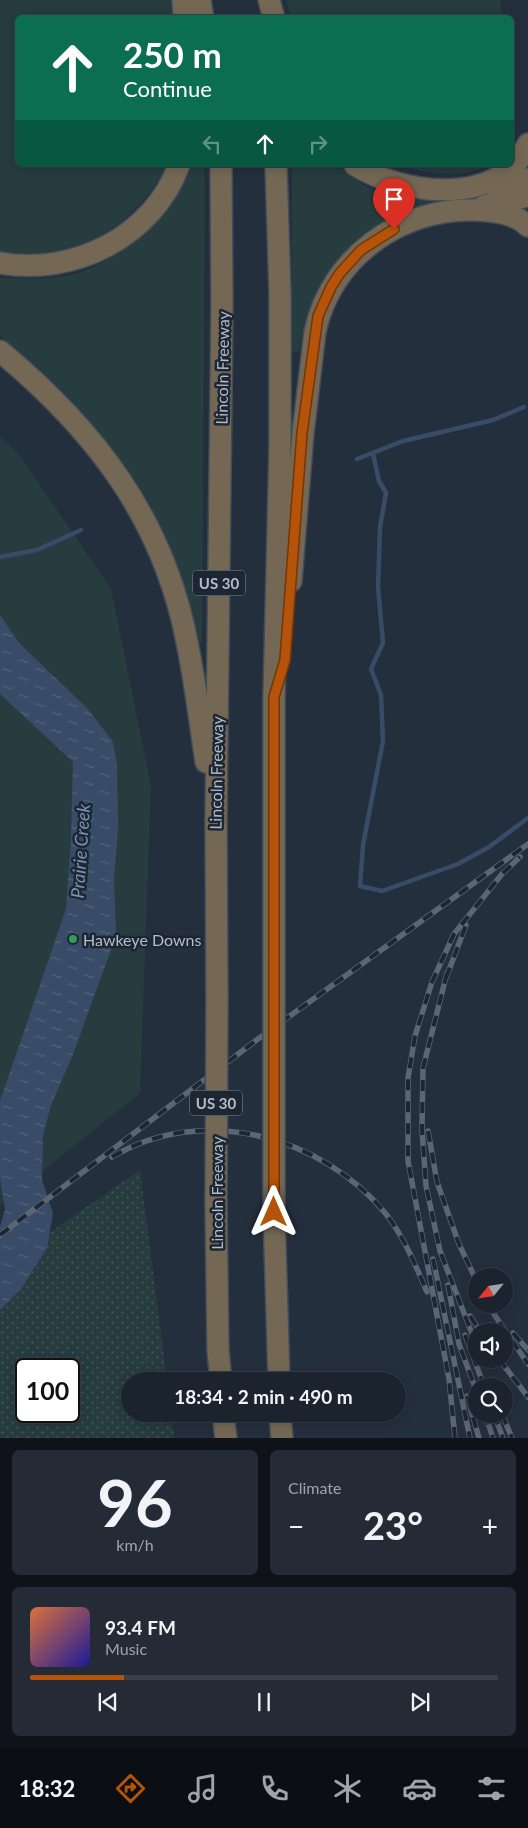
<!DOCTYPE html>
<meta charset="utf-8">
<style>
body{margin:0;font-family:Lato,sans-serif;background:#242b36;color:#f1f3f6;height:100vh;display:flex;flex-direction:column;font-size:19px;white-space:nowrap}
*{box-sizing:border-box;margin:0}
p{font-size:16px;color:#a0a4aa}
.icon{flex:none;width:28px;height:28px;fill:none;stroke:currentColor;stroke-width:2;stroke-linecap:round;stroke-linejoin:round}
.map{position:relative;height:1438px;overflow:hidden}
.details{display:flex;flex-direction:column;gap:12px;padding:12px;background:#0f1319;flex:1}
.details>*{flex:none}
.guide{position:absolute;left:15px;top:15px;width:499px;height:152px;border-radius:8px;box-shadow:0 2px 12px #0003,0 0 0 1px #39404a;background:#0b6e4f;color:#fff;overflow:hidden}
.needle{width:32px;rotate:240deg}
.fabs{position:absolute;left:468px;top:1268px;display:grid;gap:10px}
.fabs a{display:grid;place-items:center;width:45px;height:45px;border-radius:50%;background:#1b232e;box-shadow:0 2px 12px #0003,0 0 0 1px #39404a;font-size:25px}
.speed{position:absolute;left:15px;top:1358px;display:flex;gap:10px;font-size:25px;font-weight:700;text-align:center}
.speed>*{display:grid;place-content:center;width:65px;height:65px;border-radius:50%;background:#1b232e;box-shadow:0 2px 12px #0003,0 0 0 1px #39404a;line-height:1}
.speed .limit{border:2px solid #111;border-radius:8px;background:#fff;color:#111}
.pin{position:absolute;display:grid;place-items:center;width:42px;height:42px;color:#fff;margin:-51px -21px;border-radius:50% 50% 50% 0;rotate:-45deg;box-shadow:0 0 5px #0007}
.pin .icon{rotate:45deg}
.me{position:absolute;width:55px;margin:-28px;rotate:0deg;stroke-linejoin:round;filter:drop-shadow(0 0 4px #0008)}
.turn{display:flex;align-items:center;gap:18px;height:105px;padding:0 25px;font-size:22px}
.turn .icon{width:65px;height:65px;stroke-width:2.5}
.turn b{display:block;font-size:35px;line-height:42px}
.lanes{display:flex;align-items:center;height:48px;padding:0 25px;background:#0003;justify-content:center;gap:25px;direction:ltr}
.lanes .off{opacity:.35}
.big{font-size:38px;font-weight:700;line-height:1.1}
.details .tile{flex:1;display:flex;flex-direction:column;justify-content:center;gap:8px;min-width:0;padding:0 18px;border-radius:8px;background:#242b36}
.details .dial{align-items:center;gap:0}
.dial b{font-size:65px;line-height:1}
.song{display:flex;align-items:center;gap:15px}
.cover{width:60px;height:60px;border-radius:8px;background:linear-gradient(135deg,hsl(20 70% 55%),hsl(240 70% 35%))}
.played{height:5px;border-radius:2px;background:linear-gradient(90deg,#b45309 20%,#39404a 20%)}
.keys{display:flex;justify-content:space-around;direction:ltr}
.heat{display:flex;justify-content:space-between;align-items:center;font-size:28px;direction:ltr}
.details .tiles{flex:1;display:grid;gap:12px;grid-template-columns:1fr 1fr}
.tile:last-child{grid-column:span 2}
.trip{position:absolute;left:121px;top:1372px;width:285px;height:50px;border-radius:25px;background:#1b232e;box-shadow:0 2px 12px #0003,0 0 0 1px #39404a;font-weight:700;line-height:50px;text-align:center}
.tab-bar{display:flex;height:80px;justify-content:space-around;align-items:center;background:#0b0e12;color:#a0a4aa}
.tab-bar .icon{width:35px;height:35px}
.tab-bar .on{color:#b45309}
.tab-bar b{font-size:22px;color:#f1f3f6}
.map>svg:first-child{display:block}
.grass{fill:#263c3f}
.park{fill:url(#park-dots);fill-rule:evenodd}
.water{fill:url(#water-ripples)}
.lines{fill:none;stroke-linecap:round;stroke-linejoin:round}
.stream{stroke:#394c67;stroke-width:4.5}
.highway-casing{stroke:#434c59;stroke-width:24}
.highway{stroke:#746855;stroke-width:21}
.rail-casing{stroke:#5a6575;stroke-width:5.5}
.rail{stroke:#1d2633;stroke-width:4;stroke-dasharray:11;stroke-linecap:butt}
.highway-bridge-casing{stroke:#434c59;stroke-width:24;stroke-linecap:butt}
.highway-bridge{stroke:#746855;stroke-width:21}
.route-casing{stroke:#753606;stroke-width:12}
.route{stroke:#b45309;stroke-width:9}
.leisure-dot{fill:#2e9e5b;stroke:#1d2633;stroke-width:2}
.labels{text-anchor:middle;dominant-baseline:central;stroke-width:5;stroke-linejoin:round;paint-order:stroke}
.shield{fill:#1d2633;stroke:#878f9c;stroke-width:1}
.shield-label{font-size:15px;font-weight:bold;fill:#b4bcc9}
.street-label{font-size:16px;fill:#b4bcc9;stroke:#1d2633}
.poi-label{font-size:16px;fill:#b4bcc9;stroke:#1d2633;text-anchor:start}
.water-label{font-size:18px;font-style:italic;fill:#7c92b1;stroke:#1d2633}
</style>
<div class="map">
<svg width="528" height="1438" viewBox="0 0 528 1438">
<defs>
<pattern id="park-dots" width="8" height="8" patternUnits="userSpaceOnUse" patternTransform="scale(1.25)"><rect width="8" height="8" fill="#263c3f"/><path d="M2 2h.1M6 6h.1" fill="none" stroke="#435659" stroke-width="1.8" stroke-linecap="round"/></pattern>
<pattern id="water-ripples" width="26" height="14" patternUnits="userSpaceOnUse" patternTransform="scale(1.25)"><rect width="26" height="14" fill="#394c67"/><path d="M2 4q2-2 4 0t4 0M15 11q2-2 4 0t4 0" fill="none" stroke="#53647b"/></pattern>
</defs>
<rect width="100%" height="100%" fill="#242f3e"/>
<!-- grass -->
<path class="grass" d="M0,0H170L172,17L18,18V165H167C162,177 154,187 146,197C108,243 58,260 0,252Z
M286,0H500L502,17H291Z
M192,165H204L205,189L202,642H199C187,595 173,546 149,503C112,439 58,381 0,336V278C21,278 45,280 66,276C116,266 176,214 192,165Z
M292,165H336L368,188L394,197L434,202C355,223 313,272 299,352L292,351Z
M400,165H490C463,178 428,175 400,165Z
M0,437L19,454L111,589L151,786L140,1093L0,1205Z"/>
<!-- park -->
<path class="park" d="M140,1170L167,1381H130V1414H171L174,1438H0V1267ZM26,1369H69V1411H26Z"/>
<!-- water -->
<path class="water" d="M0,615L20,644L88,709L113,742L117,764L118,829L114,880L116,936L72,1057L51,1105L43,1135L42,1180L53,1213L47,1248L21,1289L0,1310V1227L5,1209L0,1178V1101L66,909L71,840L73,762L0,694Z"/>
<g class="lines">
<!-- stream -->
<path class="stream" d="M373,454L379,481L386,493L380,527L378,587L383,643L371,669L381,695L383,741L363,845L360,886L382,891L458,864L489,847L528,818
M357,459L403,441L493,420L524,407
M0,557L37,550L81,530"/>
<defs>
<path id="highway" d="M183,0L184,18
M200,0L203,18
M269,0L274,18
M355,165C404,195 499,208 528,144
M491,184L528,179
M484,206L528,196
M0,263C73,276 153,237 179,165
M0,351C95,430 163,518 187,642C195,681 200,722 206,762
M291,581L303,433L315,332C330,258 400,208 474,210C493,211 513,212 528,226
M274,960V697L280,446V294L276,165
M217,1001L216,821L222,305L221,165
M216,1205L218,1351L221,1381
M274,1212L279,1381
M223,1414L226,1438
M280,1414L282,1438"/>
</defs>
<!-- highway casing -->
<use href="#highway" class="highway-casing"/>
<!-- highway -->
<use href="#highway" class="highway"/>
<defs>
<path id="rail" d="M447,973L423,1068L422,1129L426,1186L440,1251L476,1344
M446,978L466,925
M428,1131L437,1182L459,1244L476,1280
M112,1157C202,1103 322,1136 386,1214C404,1237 416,1266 427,1292
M0,1235L258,1039L528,844
M433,1259L470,1438
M448,1285L459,1344L476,1390
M487,1304L528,1364
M470,1316L480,1331
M513,1333L528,1350
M465,1335L484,1386
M499,1359L528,1397
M467,1396L479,1438
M485,1414L493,1438
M494,1414L503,1438
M502,1414L512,1438
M455,1438L449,1379L408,1161V1078L415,1036L432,982L454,934L502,874L520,857"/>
</defs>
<!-- rail casing -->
<use href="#rail" class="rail-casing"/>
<!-- rail -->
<use href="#rail" class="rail"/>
<defs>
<path id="highway-bridge" d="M216,1205L217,1001
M274,1212V960"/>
</defs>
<!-- highway-bridge casing -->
<use href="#highway-bridge" class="highway-bridge-casing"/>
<!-- highway-bridge -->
<use href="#highway-bridge" class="highway-bridge"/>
</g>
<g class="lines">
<defs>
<path id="route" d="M274,1212V697L285,660L302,433L318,316L331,287L340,273L361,250L394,229"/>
</defs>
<!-- route casing -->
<use href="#route" class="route-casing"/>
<!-- route -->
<use href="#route" class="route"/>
</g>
<!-- markers -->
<circle class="leisure-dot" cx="73" cy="939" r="5"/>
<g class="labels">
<!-- shield labels -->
<g class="shield">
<rect x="193" y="570.5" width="52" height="25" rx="4"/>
<rect x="190" y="1090.5" width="52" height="25" rx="4"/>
</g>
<g class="shield-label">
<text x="219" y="583">US 30</text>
<text x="216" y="1103">US 30</text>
</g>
<!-- street labels -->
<g class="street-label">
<text transform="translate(222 368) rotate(-89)">Lincoln Freeway</text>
<text transform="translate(216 773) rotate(-89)">Lincoln Freeway</text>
<text transform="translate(216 1193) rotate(-90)">Lincoln Freeway</text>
</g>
<!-- poi labels -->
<g class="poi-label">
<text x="83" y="939">Hawkeye Downs</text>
</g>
<!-- water labels -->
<g class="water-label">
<text transform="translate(80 851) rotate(-86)">Prairie Creek</text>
</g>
</g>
</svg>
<div class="fabs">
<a><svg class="needle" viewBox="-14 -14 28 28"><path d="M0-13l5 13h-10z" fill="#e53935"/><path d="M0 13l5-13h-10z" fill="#a0a4aa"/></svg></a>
<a><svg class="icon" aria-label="sound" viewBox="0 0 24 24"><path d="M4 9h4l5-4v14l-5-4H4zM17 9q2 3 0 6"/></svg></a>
<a><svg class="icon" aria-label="search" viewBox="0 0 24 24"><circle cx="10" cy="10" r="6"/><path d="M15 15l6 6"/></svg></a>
</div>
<div class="speed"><div class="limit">100</div></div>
<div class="pin" style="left:394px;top:229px;background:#d93025"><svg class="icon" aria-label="arrive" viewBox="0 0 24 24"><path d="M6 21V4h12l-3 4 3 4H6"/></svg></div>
<svg class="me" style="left:274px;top:1212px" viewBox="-20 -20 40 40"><path d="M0-17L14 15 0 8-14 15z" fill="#b45309" stroke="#fff" stroke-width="4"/></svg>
<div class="trip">18:34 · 2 min · 490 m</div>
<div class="guide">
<div class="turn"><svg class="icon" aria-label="ahead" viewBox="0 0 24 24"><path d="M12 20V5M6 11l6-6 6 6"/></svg><div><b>250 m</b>Continue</div></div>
<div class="lanes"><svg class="icon off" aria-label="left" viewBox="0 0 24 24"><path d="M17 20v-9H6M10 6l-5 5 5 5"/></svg><svg class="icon" aria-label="ahead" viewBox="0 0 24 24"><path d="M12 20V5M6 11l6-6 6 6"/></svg><svg class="icon off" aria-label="right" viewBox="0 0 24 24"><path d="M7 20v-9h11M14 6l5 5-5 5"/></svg></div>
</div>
</div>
<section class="details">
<div class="tiles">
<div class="tile dial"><b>96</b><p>km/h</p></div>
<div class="tile"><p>Climate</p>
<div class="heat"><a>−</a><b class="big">23°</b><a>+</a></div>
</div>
<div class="tile">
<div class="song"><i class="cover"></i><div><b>93.4 FM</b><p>Music</p></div></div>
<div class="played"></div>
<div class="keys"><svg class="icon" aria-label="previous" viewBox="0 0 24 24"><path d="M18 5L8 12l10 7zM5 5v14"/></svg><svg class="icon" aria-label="pause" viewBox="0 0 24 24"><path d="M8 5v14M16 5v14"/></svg><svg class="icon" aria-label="next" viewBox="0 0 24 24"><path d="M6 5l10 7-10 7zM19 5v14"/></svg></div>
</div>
</div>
</section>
<nav class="tab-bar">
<b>18:32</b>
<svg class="icon on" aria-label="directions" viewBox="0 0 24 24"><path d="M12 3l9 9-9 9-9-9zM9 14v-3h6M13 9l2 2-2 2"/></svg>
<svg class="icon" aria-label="music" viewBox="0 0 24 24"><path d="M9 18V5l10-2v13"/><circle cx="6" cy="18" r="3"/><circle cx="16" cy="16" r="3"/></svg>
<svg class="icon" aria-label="phone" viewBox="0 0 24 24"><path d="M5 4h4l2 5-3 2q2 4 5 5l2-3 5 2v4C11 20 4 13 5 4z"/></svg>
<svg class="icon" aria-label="climate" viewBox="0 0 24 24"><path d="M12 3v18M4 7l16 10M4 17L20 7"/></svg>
<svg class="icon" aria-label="car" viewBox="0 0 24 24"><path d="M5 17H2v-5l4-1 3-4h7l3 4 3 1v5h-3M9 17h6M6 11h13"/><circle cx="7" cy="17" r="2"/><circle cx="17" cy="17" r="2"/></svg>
<svg class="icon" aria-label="filters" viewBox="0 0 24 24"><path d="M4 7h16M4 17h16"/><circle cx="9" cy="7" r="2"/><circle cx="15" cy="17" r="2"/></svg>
</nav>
